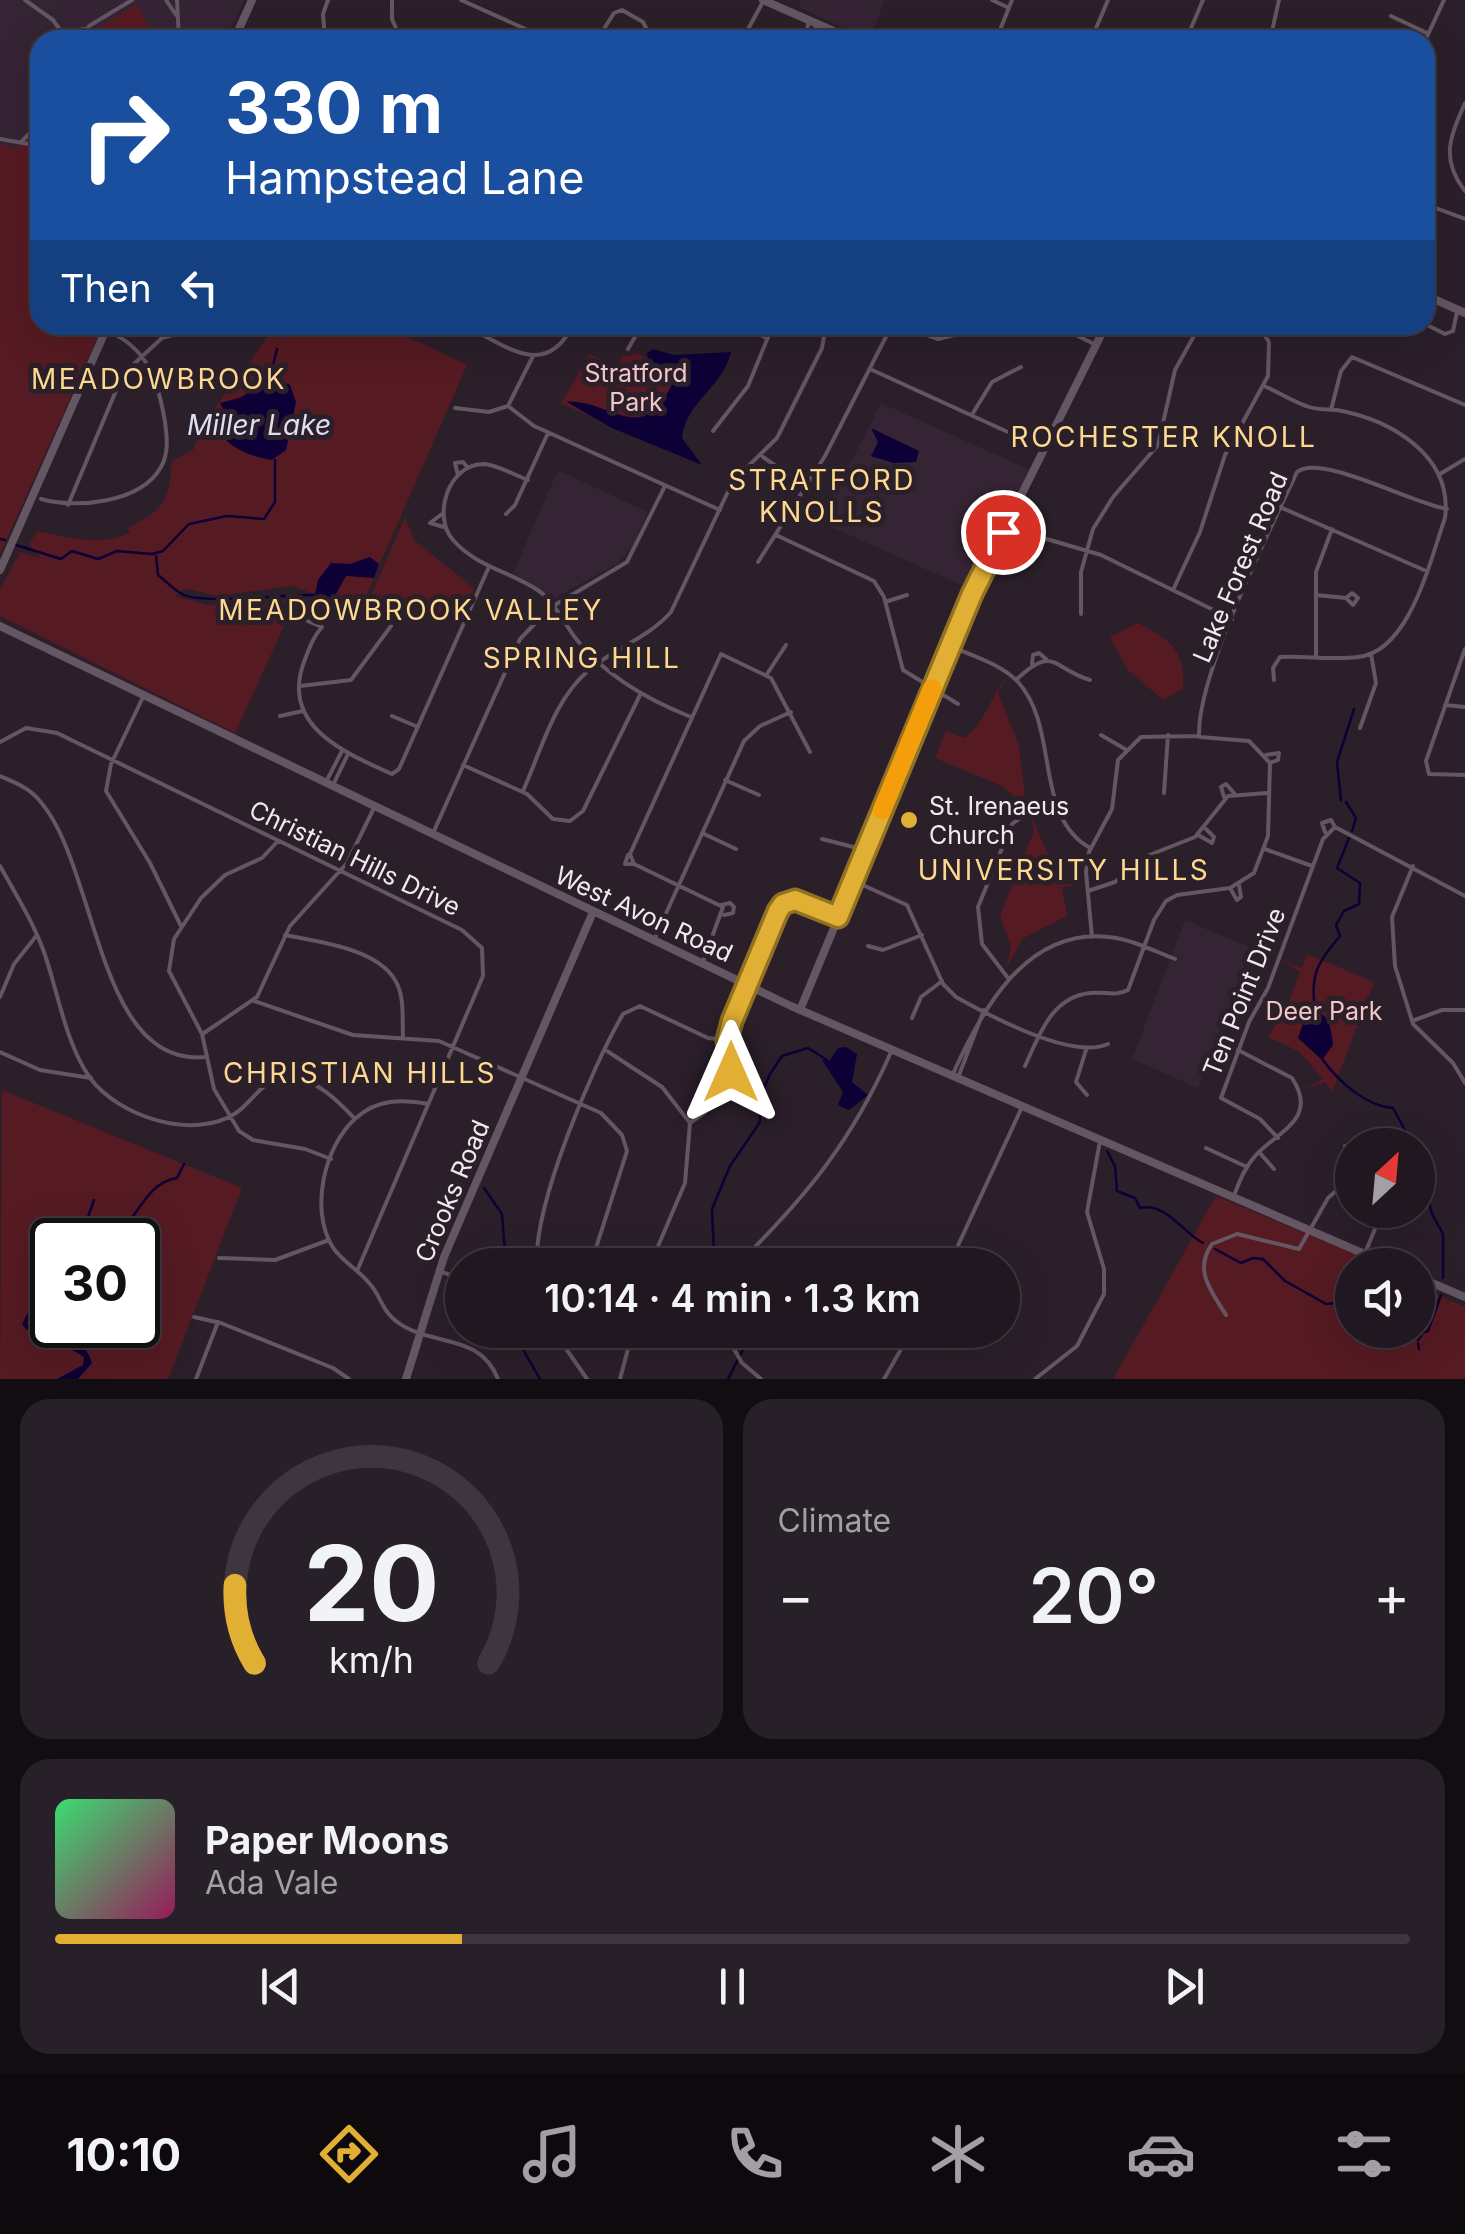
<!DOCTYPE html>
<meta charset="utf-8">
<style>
body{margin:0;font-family:Inter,sans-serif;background:#282029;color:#f1f3f6;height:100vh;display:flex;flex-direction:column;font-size:38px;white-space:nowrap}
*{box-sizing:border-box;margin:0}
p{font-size:32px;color:#a29fa5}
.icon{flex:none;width:55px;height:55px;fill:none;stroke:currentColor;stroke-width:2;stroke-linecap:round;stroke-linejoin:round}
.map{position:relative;height:1379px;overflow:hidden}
.details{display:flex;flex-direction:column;gap:20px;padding:20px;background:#120d12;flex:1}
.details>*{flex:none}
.guide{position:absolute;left:30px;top:30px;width:1405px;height:305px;border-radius:30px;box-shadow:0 10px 40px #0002,0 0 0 2px #3d363e;background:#1a4fa0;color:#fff;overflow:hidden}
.needle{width:65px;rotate:26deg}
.tools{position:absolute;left:1335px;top:1128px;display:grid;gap:20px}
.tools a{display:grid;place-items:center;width:100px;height:100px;border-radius:50%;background:#201720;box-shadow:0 10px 40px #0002,0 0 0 2px #3d363e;font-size:50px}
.speed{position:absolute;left:30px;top:1218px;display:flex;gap:20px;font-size:50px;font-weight:700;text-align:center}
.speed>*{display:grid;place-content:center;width:130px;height:130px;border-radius:50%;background:#201720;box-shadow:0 10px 40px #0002,0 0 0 2px #3d363e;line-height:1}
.speed .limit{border:5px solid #111;border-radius:15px;background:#fff;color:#111}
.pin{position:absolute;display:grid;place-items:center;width:85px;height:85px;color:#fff;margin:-42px;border:5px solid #fff;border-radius:50%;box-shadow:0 2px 10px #0007}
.me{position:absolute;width:110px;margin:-55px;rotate:0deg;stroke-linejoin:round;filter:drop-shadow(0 0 8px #0008)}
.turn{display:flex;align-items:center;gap:35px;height:210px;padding:0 30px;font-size:45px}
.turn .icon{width:130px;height:130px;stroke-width:2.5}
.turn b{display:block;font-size:70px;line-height:85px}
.then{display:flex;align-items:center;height:95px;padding:0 30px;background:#0003;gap:20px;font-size:38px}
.big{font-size:75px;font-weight:600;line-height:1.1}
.details .widget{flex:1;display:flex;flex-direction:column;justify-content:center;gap:15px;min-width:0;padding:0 35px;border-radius:30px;background:#282029}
.details .dial{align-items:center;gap:0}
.dial svg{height:260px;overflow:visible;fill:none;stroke:#3d363e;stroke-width:7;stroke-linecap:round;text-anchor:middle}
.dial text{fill:#f1f3f6;stroke:none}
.song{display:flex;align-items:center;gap:30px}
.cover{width:120px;height:120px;border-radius:15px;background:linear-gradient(135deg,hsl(140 70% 55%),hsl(330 70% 35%))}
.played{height:10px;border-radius:5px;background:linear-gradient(90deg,#e1af34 30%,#3d363e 30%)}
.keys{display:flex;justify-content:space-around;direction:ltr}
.heat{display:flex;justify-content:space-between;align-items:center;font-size:55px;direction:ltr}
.details .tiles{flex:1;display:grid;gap:20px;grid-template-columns:1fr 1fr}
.widget:last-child{grid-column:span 2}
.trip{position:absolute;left:445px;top:1248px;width:575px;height:100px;border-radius:50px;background:#201720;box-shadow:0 10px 40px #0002,0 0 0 2px #3d363e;font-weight:600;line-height:100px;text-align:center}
.tabs{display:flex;height:160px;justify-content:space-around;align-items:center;background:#0d090d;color:#a29fa5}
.tabs .icon{width:70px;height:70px}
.tabs .active{color:#e1af34}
.tabs b{font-size:45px;color:#f1f3f6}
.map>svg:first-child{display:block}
.built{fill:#352434}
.green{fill:#561a22;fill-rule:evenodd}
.water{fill:#0d0037}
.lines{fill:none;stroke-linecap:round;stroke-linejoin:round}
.stream{stroke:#0d0037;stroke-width:2.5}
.street{stroke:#645662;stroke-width:4}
.secondary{stroke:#645662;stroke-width:8}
.route-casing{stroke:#927222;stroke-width:25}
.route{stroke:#e1af34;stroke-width:18}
.slow{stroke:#f59e0b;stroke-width:18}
.poi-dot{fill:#e1af34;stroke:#2b1f2a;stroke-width:4}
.labels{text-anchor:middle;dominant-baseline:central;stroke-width:10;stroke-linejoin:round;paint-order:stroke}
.park-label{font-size:25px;fill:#f3c6c7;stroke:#2b1f2a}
.street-label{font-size:25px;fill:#f1e9f0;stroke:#2b1f2a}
.poi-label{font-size:25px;fill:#f1e9f0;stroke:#2b1f2a;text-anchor:start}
.neighbourhood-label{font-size:28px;letter-spacing:2.5px;fill:#fcd98f;stroke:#2b1f2a}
.water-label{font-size:28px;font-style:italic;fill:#dddef1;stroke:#2b1f2a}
</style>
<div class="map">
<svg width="1465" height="1379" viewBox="0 0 1465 1379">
<rect width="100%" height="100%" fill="#2b1f2a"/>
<!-- built -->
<path class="built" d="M0,0H244L226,40H40V325H103L0,554Z
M801,0H885L869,40L799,7Z
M881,403L1030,470L970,589L820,522Z
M558,470L648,512L632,547L616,565L554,598L513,573Z
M1185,920L1251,948L1198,1088L1132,1059Z"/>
<!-- green -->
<path class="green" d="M137,4L156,40H88L95,30Z
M40,129V325H103L0,554V144L17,148Z
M275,325H382L467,365L360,610L292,586L216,596L185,588L175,596L207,605L297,598L235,733L0,616V589L20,552L40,558L29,544L37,531C67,537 101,547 130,533L127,529C165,507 168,505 172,461L193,450C211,402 249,369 275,325Z
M638,353L671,374L672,386C639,443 614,405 567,401L589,416L561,403L590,354L616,367L622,357Z
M405,517L414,540L474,588L460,620L402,602L396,617L400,602L388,596L368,602Z
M1138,623C1170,640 1186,650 1183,689L1163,700L1128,670L1110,637Z
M1007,678L998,693L1019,745L1026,807L1002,786L935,758L946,731L964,738C986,723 989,697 1007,678Z
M1031,816L1061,883L1082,885L1062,887L1067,916L1022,939L1006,969L1011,947L1000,916L1034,831Z
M1307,954L1374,982L1332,1092L1325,1082L1304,1089L1323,1079L1300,1052L1268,1037L1288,1005L1300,972L1282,960L1302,968Z
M2,1090L242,1188L168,1379H0ZM52,1240H138V1325H52Z
M1216,1196L1381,1265H1352V1330H1418V1286L1465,1307V1379H1113Z"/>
<!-- water -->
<path class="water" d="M653,349L674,355L731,352C723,387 685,403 682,438L702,465L612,428L567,402C611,399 641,449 672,384L669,371L648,359L647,353Z
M272,369L276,378L290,385L296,402L286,450L272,460C253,457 226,448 219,429L225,412L220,403L239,398L270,381Z
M871,428L919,451L916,462L893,463L871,456L878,442Z
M370,557L379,564L374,578L346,576L332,601L315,595L318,580L331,563L350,564Z
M1308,1009C1329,1011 1331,1027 1333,1045L1322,1060L1298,1038Z
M838,1048L846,1047L857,1054L852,1082L868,1095L849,1110L838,1105L843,1092L822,1060H830Z
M51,1302L52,1311L34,1310L27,1323L51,1334L50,1330C66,1340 84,1337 92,1363L78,1379H57L83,1365L84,1357C64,1342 36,1344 22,1324L33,1303Z"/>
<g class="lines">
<!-- stream -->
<path class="stream" d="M272,369L277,349
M0,539L5,540
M16,545L61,559L72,551L98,559L117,551L152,554L163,551L189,524L227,516L264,519L275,502V460
M156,555L158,575C166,581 174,590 182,594C201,605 286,594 315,595
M1341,800L1337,762L1354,709
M1346,802L1356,818L1352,831
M1315,1010C1310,975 1317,963 1340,936L1336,925L1344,911L1359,904L1360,883L1337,868L1349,838
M1323,1060C1339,1082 1366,1106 1393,1108L1413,1145
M1107,1151L1115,1166L1117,1191L1135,1198L1140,1208C1166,1202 1182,1232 1203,1243
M1418,1160L1432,1214L1443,1234V1278
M484,1188L502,1214L506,1265
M80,1240L94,1200
M103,1240C136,1234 139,1184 177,1178L184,1164
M1215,1249L1241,1263L1253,1258L1263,1259L1285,1281L1326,1304L1352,1301
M730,1265L714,1255L712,1209L730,1166L760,1122L759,1100L770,1074L782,1056L808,1048L827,1060
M1418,1319V1327
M512,1330L540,1379
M1418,1330L1422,1334L1418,1340
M1422,1333L1428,1331L1441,1295
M1418,1343L1419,1349
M728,1379L753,1330"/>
<!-- street -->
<path class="street" d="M25,0L53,20L67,40
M166,0L176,15
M177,0L179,40
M392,0V19L401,40
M461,0L550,40
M992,0L1009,8
M1391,16L1427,33
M65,32L85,29
M81,40L89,26L132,0
M325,40L323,14L328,0
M597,40L614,13L622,10L643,22L652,40
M742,40L764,0
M805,40L809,20
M809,40L816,27
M996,40L1012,0
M1091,40L1108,0
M1186,40L1203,0
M1270,40L1279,0
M1425,41L1444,0
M1465,103C1450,137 1440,159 1465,191
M37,131L40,142
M0,139L40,146
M22,141L40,123
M1425,204L1465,219
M1425,324L1445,334L1453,331L1457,312
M464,325C505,345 545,381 573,325
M664,325H689
M738,325L767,338
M900,325L938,339L993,325
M1056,325L1096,345
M628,349L642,325
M870,369L1045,449
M1264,386C1278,392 1292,401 1306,406C1316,410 1326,409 1337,410C1392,420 1453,456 1445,518C1430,560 1410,652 1358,657C1333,660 1306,656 1280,657L1273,668L1274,680
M508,406L534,426L720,510
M455,408L489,412L508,406L533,356
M1331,410L1341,371L1352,357L1465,405
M973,413L992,382L1021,367
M713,431L748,386L773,325
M763,457L804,486
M1440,474L1465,459
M458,475L455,463L463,462L468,468
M528,480C514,475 498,465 484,464C448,464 432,516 453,540C478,568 510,571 539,591C555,602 564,624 577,640C606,676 648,700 691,717
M41,499C76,509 141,503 161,467C169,453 167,437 165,422C158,380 148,348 106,330
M68,505L123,374L162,338L208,325
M1282,508L1424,570
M442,514L430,523L444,527
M506,514L515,505L548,433
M1008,522L1040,537L1101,555L1232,619
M776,535L874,581L884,597L903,670L958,704
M758,562L825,456L892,325
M1173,590L1200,532L1225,455L1268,376L1269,342L1258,325
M1316,595L1346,598L1352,593L1358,598L1353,605L1346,598
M885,602L907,595
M1081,614V572L1093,529L1113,497L1158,445L1175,370L1200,325
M298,617L322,627C313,637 309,649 304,662C280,726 345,753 392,774L399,769L488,569
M950,646C973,656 1001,664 1018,682C1060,728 1033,816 1090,848
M1465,649L1426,761L1429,774L1465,775
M1316,656V572L1332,529
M1032,664L1033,655L1039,653L1046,659
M767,674L786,645
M1017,679C1054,644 1053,669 1090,680
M300,686L351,680L391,626
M144,695L111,764L106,791L150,863L181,926
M1445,705L1465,707
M280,716L303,711
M392,716L418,727
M1360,728L1376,683L1371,654
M1101,735L1125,749
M0,742L26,728L57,733L462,930L482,948L483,976L357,1271
M1266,755L1279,753L1278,760L1270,763
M463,765L527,794L553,819L570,821L583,811L641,693
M0,776C14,782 29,788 39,800C98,865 96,1068 205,1057
M725,780L759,795
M326,782L342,751
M334,783L348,754
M523,791C541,751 554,699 589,670C615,648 648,638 671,612L733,481L777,438L822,348L826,325
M1164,793L1168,735
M1224,797L1221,787L1226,784L1234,793
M434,831L520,639L550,608L627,562L665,486
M1325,832L1322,823L1331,820L1335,827L1465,896
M702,833L736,849
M1198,835L1212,843L1214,837L1206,829
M822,839L865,850
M278,841L262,858L225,875L201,898L174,939L169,971L202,1034L214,1089L239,1131L253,1140L305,1149L331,1159
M1265,849L1312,866
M628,855L625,864H634
M0,866C16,895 34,923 45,955C58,993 66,1044 90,1078C119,1117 194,1141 236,1113C255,1100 265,1074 292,1077C317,1080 338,1101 355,1119
M1413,866L1392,917L1395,966L1413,1024L1453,1063L1465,1083
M856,882L907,905L943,984L956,997C990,1016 1072,1060 1108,1044
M1230,888L1237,900L1241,897L1239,885
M1088,891L1115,882L1147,856L1195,837L1228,796L1267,793
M721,905L730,903L734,907L733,913L724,915
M285,935C318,942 376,948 395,980C405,996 402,1019 403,1036
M1092,937L1086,872L1089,852L1112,809L1118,760L1141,737L1199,736C1197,675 1269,532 1297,472C1320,453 1411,503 1447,509
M654,940L744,741L760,726L791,712
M868,946L883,950L922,935
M702,964L723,907L634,864L630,854L721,654L771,678L810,752
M1008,978L982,944L978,907L1012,824L1027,813L1058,805
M0,997L14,964L37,935
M254,1001L353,1035L439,1041L601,1113L622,1135L627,1151L595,1251L594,1265
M912,1018L921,997L942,981
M1412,1021L1442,1010H1465
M204,1033L257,997L290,926L347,863L374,808
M1086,1050L1076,1082L1087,1095
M607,1051L662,1087L690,1123L685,1183L650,1265
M0,1052L40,1070L91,1078
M1025,1066C1039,1036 1051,997 1090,993C1104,991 1115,997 1128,990L1154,920L1166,901L1177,895L1230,888L1254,873L1268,836L1270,763L1249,741L1200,737
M959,1075L984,1010
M952,1076C980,1013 1025,927 1109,937C1131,939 1154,951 1175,959
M428,1104C402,1099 377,1099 356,1118C324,1146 310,1209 332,1246C341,1261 359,1270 370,1284C380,1295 383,1312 396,1321C430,1348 479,1331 498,1379
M690,1123C753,1081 717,1076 731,1021L783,904L795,900L838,917
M1278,1138L1260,1119L1221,1098L1249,1022L1268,988L1323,839L1335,827
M1345,1146L1352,1166
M1206,1148L1247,1167
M1259,1152L1274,1169
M1233,1198C1239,1183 1244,1168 1256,1155C1278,1131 1319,1119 1292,1078L1238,1050
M1365,1253L1375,1229V1210
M219,1258L275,1260L329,1240
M537,1265C533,1206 592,1067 623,1014L640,1006L708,1038L727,1040
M737,1265C806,1197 852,1141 891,1052
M949,1265L1022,1107
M439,1271L462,1279
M1226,1315C1212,1292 1193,1271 1212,1244L1237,1234L1299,1249L1328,1198L1352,1177
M194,1317L221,1323L333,1368L349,1379
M553,1330L587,1379
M723,1330L742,1363L761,1379
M196,1379L218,1322
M620,1379L628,1349L625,1330
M884,1379L912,1330
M1035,1379L1077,1346L1104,1294V1269L1087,1212L1100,1141"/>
<!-- secondary -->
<path class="secondary" d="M763,0L854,40
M234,40L252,0
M1425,295L1465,313
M0,570L108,325
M0,626L791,1006L1390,1265
M800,1010L972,594L1106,325
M1418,1277L1465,1297
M406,1379L444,1257L593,912"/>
</g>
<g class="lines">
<defs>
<path id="route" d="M731,1072L727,1040L732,1021L778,911L783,904L795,900L838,917L972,594L1003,532"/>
</defs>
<!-- route casing -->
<use href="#route" class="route-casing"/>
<!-- route -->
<use href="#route" class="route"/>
<!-- slow -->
<path class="slow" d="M882,810L932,688"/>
</g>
<!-- markers -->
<circle class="poi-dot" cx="909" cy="820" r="10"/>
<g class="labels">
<!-- park labels -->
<g class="park-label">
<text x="636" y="373">Stratford<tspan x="636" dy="29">Park</tspan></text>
<text x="1324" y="1011">Deer Park</text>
</g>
<!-- street labels -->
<g class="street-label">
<text transform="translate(1240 567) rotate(-67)">Lake Forest Road</text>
<text transform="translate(355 858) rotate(26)">Christian Hills Drive</text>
<text transform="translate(644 914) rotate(25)">West Avon Road</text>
<text transform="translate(1244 992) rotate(-68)">Ten Point Drive</text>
<text transform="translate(452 1191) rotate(-67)">Crooks Road</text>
</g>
<!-- poi labels -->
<g class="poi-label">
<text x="929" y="806">St. Irenaeus<tspan x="929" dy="29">Church</tspan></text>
</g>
<!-- neighbourhood labels -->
<g class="neighbourhood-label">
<text x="159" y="379">MEADOWBROOK</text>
<text x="1164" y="437">ROCHESTER KNOLL</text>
<text x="822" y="480">STRATFORD<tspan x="822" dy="32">KNOLLS</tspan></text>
<text x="411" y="610">MEADOWBROOK VALLEY</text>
<text x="582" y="658">SPRING HILL</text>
<text x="1064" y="870">UNIVERSITY HILLS</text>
<text x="360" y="1073">CHRISTIAN HILLS</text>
</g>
<!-- water labels -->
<g class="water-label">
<text x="259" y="425">Miller Lake</text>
</g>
</g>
</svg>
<div class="tools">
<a><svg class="needle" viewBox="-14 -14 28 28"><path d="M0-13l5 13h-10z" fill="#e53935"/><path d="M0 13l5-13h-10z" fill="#a29fa5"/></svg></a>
<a><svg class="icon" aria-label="sound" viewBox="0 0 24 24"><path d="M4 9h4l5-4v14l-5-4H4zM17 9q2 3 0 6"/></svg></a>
</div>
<div class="speed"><div class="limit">30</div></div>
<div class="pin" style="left:1003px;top:532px;background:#d93025"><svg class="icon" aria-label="arrive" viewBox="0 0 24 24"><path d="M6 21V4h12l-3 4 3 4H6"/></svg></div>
<svg class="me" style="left:731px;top:1072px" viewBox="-20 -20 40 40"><path d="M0-17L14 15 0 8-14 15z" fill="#e1af34" stroke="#fff" stroke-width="4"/></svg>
<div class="trip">10:14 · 4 min · 1.3 km</div>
<div class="guide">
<div class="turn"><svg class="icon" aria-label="right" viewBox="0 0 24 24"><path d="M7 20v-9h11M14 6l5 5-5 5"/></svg><div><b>330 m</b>Hampstead Lane</div></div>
<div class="then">Then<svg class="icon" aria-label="left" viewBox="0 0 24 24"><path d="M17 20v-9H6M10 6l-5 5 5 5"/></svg></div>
</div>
</div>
<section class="details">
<div class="tiles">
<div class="widget dial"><svg viewBox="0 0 100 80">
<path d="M14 69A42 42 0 1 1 86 69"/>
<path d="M14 69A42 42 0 0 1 8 45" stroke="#e1af34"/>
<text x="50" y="56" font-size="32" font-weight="700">20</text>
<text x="50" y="72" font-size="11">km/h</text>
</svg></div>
<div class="widget"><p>Climate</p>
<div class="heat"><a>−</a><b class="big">20°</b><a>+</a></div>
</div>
<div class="widget">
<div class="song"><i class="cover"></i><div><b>Paper Moons</b><p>Ada Vale</p></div></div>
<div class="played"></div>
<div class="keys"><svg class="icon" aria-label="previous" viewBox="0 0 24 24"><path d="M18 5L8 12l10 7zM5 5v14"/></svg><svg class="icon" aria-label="pause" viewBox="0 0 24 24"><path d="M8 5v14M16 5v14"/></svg><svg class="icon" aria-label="next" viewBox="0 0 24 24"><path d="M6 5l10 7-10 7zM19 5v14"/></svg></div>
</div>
</div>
</section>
<nav class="tabs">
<b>10:10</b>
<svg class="icon active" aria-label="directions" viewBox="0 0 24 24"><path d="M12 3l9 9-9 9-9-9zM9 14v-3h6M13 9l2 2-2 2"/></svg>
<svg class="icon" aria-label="music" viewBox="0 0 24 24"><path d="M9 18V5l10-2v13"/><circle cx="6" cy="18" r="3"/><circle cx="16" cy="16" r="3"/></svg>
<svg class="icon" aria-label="phone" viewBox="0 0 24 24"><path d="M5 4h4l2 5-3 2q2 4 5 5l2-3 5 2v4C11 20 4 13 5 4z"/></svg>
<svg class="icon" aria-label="climate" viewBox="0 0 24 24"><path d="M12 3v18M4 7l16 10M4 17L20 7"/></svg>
<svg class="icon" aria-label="car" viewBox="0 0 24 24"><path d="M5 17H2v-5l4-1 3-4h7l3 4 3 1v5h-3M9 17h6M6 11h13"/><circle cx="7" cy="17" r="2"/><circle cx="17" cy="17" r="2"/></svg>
<svg class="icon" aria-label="filters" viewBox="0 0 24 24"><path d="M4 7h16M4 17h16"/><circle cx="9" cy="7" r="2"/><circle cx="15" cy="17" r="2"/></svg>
</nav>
